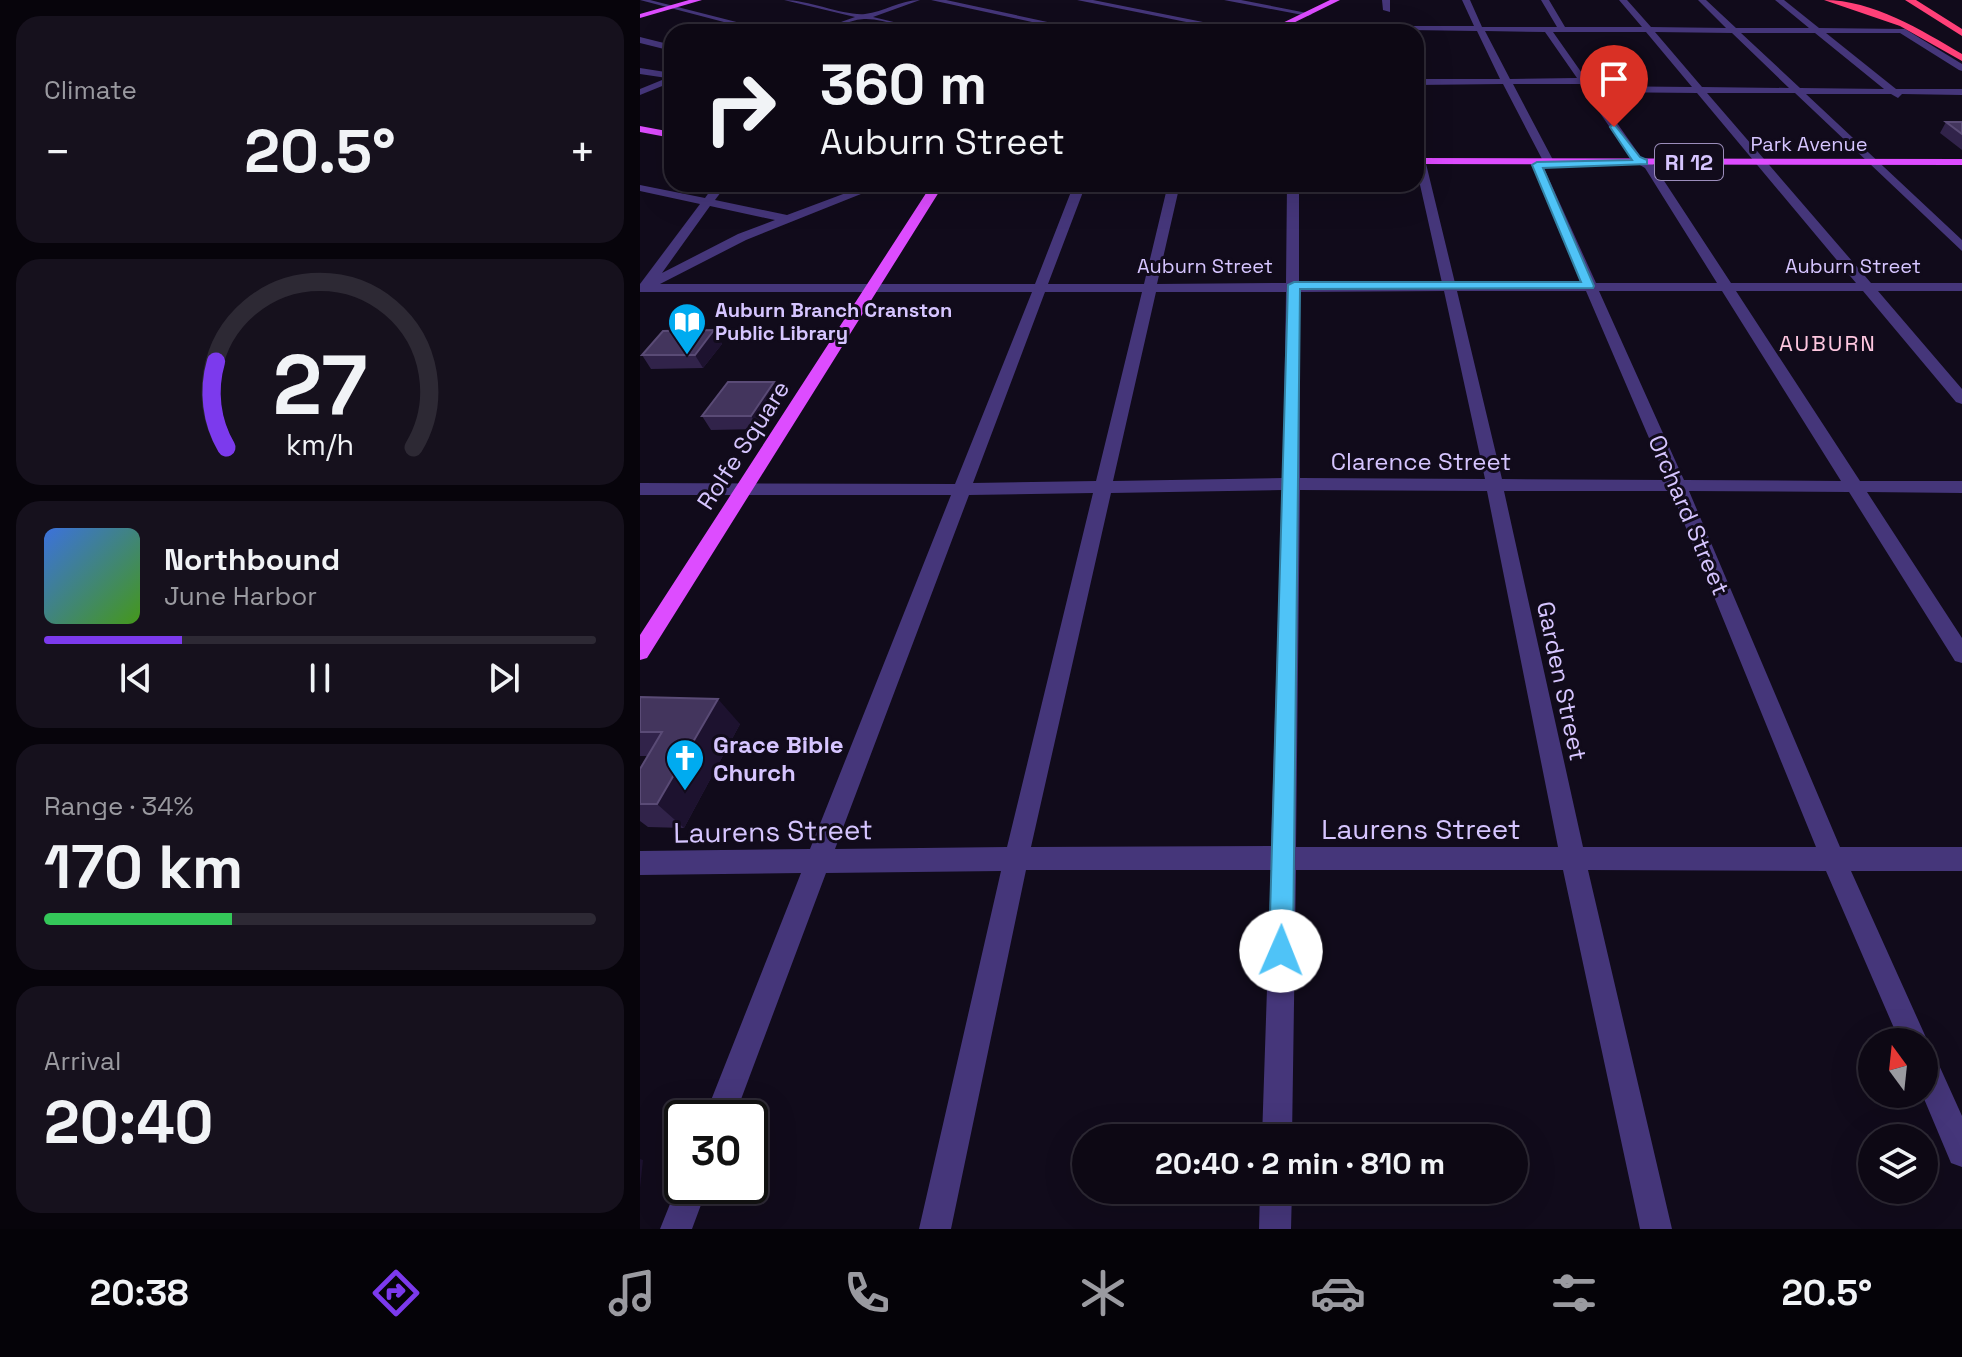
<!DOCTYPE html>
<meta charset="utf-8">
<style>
body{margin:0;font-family:"Space Grotesk",sans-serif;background:#16111d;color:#f1f3f6;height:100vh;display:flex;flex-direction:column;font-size:30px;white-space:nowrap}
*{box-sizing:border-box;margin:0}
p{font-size:26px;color:#9a9aa0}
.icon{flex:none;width:44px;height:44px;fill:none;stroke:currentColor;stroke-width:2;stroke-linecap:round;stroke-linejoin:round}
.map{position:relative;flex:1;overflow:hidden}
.details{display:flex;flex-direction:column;gap:16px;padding:16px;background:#07040b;width:640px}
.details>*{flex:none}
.guide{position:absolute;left:24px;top:24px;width:760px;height:168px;border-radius:24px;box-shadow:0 8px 32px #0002,0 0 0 2px #2d2934;background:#0d0814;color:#f1f3f6;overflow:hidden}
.needle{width:52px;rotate:345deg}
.buttons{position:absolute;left:1218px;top:1028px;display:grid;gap:16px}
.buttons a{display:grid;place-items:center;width:80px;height:80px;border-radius:50%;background:#0d0814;box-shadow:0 8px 32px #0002,0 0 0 2px #2d2934;font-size:40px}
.speed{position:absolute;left:24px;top:1100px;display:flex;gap:16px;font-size:40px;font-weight:700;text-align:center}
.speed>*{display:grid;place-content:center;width:104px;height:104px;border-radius:50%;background:#0d0814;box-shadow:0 8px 32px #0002,0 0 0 2px #2d2934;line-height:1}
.speed .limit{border:4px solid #111;border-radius:12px;background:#fff;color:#111}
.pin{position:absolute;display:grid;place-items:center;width:68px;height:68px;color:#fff;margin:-82px -34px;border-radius:50% 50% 50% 0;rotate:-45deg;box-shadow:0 0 8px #0007}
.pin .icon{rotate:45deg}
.me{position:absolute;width:88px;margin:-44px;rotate:1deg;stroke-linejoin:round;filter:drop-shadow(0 0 6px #0008)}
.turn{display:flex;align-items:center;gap:28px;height:168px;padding:0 24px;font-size:36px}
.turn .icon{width:104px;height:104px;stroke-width:2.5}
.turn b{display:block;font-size:56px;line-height:68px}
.big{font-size:60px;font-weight:700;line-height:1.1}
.details .widget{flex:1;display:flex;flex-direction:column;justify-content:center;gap:12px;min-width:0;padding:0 28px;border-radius:24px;background:#16111d}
.details .dial{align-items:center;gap:0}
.dial svg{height:208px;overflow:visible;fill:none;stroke:#2d2934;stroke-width:7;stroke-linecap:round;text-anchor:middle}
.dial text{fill:#f1f3f6;stroke:none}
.song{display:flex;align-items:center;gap:24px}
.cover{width:96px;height:96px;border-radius:12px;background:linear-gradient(135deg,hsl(220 70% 55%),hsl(100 70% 35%))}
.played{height:8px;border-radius:4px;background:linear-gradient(90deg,#7c3aed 25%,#2d2934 25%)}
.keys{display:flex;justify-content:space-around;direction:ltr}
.heat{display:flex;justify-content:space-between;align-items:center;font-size:44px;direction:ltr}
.charge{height:12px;border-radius:6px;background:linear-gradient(90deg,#34c759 34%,#2d2934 0)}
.trip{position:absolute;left:432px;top:1124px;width:456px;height:80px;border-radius:40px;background:#0d0814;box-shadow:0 8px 32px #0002,0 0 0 2px #2d2934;font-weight:700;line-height:80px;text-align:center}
.tabs{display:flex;height:128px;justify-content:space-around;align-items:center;background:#050308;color:#9a9aa0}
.tabs .icon{width:56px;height:56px}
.tabs .on{color:#7c3aed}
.tabs b{font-size:36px;color:#f1f3f6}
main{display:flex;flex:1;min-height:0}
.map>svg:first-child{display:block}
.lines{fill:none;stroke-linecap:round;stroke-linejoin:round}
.minor{fill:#45367a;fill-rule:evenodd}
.major{fill:#dd4cff;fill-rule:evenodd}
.highway{fill:#ff4078;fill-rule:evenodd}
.wall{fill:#31234a}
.shaded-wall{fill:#1d122f}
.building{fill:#43355d;stroke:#5a4b76;stroke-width:2}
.route{fill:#4fc3f7;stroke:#337fa1;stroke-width:2}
.labels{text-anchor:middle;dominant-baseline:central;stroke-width:6;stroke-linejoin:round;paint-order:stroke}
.far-street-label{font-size:20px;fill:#d6c5ff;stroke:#110b1b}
.far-poi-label{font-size:20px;font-weight:bold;fill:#d6c5ff;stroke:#110b1b;text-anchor:start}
.shield{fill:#110b1b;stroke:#9b8dbb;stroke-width:2}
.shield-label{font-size:22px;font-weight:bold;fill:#d6c5ff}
.far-neighbourhood-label{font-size:22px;letter-spacing:2px;fill:#ffc7e0;stroke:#110b1b}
.street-label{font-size:24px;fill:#d6c5ff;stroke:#110b1b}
.poi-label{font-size:24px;font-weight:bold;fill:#d6c5ff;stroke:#110b1b;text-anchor:start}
.near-street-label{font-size:28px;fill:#d6c5ff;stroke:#110b1b}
</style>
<main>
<section class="details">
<div class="widget"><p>Climate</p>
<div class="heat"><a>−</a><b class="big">20.5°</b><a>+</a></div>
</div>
<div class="widget dial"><svg viewBox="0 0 100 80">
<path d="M14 69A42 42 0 1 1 86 69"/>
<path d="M14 69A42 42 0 0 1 10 36" stroke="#7c3aed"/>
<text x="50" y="56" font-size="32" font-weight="700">27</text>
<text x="50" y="72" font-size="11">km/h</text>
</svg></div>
<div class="widget">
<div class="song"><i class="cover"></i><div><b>Northbound</b><p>June Harbor</p></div></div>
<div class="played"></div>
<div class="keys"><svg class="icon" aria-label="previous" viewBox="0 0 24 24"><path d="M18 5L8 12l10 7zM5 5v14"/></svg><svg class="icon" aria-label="pause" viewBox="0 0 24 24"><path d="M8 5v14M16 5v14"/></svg><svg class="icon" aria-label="next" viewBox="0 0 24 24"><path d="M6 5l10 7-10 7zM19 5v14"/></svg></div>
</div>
<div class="widget"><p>Range · 34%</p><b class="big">170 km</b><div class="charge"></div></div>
<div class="widget"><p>Arrival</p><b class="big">20:40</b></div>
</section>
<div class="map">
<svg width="1322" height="1229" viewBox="0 0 1322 1229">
<rect width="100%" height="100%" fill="#110b1b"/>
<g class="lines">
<!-- minor -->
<path class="minor" d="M0,0H10L136,32H122Z
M144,0C169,0 204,16 225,14C244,12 260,0 280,0L233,17L295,32C271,32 245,18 224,19C206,20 191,32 173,32L215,17Z
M291,0H306L454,32H438Z
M437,0H453L613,32H596Z
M584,0H601L672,14L668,16Z
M742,0H750V12L743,10Z
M822,0H830L842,27H917L901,0H909L925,27H1002L979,0H987L1011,27L1086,28L1058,0H1066L1096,28H1169L1135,0H1144L1179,28L1265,29L1322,64V71L1319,70L1260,33H1186L1256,89H1322V95L1262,94L1258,98L1251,94H1166L1322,240V251L1155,93H1067L1231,283H1322V291H1238L1322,389V404L1316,402L1223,291H1096L1220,481H1322V493L1227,492L1322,638V663L1315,661L1209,492L1049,491L1200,847H1322V871H1211L1288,1042L1285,1050L1294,1054L1322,1116V1167L1311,1163L1282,1094L1284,1042H1260L1186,871L948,870L1032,1229H1000L923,870H656L652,1138H622L631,870H386L311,1229H279L361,871L186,873L94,1118H64L161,873L0,875V851L170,849L311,495H0V483L315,484L392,292H0V284L60,204L0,191V185L65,198L75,184H87L75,200L147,215L230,184H246L106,240L20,284H395L434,184H446L408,284H504L528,184H540L517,284L646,283L647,184H659V283H802L776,167V140L781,143L815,283H942L892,165L902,159L863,84L776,85V79H860L837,31L634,28L638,26H834ZM845,31L905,32L937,78L870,79ZM913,32H1006L1052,87L951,86ZM1015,32L1092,33L1149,88L1062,87ZM1101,33H1175L1244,89L1160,88ZM873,84H940L993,161L1005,168L1077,283H956L903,166L913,160ZM955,92L1057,93L1216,283H1091L1013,164L1001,157ZM70,206L135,220L98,234L22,273ZM804,291L845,479L660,478L659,292ZM817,291H946L1027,480L862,479ZM959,291H1082L1201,481L1044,480ZM405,292H502L456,481L333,483ZM516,292H646L643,478L473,481ZM642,490L631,846L391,847L471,493ZM660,490L847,491L918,847H656ZM864,491H1031L1176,847H943ZM453,493L367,847L195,849L329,495Z
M0,37L32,45V51L0,43Z
M0,68L32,73V82L0,95V89L27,78L0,74Z
M42,1174V1186H68L52,1229H20Z
M620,1190H652L651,1229H619Z"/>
<!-- major -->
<path class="major" d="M49,0H62L0,18V14Z
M690,0H700L635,32H624Z
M0,126L32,132V138L0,132Z
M776,158L1322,159V165L776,164Z
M292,184H304L7,658L0,660V635Z"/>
<!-- highway -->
<path class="highway" d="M1184,0C1233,0 1281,30 1322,54V61L1260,26Z
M1265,0H1276L1322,29V36Z"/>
</g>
<!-- wall -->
<path class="wall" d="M1306,122H1322V150L1300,133Z
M74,330L82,344L63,368L11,369L2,355Z
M134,382L141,395L119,429L71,430L62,416Z
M0,697L100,724L44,828L8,827L0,821V769L8,756H0Z"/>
<!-- shaded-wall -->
<path class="shaded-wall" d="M74,330L82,344L63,368L55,355Z
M134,382L141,395L119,429L111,416Z
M78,699L100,724L44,828L17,804Z
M0,1159L3,1160L0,1188Z"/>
<!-- building -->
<path class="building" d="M1306,122H1322V134Z
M74,330L55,355H2L23,331Z
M88,382H134L111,416H62Z
M0,697L78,699L17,804H0V769L22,732H0Z"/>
<!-- route -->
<path class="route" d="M974,124L1000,157L1007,160V164L903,168L954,286L953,288L660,289L653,951L649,960L641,964L632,960L629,951L648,285L654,282H941L892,165L897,162L992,160L970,127Z"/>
<!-- icons -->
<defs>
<symbol id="library-pin" viewBox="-11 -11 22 30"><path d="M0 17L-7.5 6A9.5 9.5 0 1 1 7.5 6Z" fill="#00abf0" stroke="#110b1b"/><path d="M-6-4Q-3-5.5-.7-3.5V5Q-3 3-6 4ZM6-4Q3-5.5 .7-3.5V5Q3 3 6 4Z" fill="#fff"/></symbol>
<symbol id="church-pin" viewBox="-11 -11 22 30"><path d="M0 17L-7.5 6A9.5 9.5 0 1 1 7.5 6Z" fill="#00abf0" stroke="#110b1b"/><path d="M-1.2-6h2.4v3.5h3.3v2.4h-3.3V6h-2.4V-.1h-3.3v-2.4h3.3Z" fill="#fff"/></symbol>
</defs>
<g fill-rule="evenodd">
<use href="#library-pin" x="25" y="300" width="44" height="60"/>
<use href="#church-pin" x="23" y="736" width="44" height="60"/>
</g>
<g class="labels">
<!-- far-street labels -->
<g class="far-street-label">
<text x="1169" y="144">Park Avenue</text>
<text x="565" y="266">Auburn Street</text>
<text x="1213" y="266">Auburn Street</text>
</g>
<!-- far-poi labels -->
<g class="far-poi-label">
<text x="75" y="310">Auburn Branch Cranston<tspan x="75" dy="23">Public Library</tspan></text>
</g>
<!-- shield labels -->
<rect class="shield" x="1015" y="144" width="68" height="36" rx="6"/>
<g class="shield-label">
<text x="1049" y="162">RI 12</text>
</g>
<!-- far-neighbourhood labels -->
<g class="far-neighbourhood-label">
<text x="1188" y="343">AUBURN</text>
</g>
<!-- street labels -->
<g class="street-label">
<text transform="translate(103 445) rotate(-57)">Rolfe Square</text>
<text x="781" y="461">Clarence Street</text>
<text transform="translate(1049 515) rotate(67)">Orchard Street</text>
<text transform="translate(922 681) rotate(78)">Garden Street</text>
</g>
<!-- poi labels -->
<g class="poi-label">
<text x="73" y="744">Grace Bible<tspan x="73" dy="28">Church</tspan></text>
</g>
<!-- near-street labels -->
<g class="near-street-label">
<text x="781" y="829">Laurens Street</text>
<text transform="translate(133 831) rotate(-1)">Laurens Street</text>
</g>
</g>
</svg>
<div class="buttons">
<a><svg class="needle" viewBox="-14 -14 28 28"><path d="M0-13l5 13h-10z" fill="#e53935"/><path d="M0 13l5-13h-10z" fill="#9a9aa0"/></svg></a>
<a><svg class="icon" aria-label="layers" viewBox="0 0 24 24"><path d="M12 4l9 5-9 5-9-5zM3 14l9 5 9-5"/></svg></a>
</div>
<div class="speed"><div class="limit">30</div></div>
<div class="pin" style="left:974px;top:127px;background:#d93025"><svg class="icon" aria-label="arrive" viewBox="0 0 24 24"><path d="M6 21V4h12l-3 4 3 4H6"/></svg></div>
<svg class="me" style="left:641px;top:951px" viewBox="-20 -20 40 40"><circle r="19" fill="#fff"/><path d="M0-13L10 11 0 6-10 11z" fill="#4fc3f7"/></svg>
<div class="trip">20:40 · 2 min · 810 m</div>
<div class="guide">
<div class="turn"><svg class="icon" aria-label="right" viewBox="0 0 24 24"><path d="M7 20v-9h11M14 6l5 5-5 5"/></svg><div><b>360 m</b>Auburn Street</div></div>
</div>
</div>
</main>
<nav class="tabs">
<b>20:38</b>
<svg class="icon on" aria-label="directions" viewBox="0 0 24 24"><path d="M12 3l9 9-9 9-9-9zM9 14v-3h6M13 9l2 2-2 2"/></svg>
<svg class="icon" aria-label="music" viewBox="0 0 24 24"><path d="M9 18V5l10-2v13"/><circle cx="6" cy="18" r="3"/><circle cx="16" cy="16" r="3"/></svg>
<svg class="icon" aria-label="phone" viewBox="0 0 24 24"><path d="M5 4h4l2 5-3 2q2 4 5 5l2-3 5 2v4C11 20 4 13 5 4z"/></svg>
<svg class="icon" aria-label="climate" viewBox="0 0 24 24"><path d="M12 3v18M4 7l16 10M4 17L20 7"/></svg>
<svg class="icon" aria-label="car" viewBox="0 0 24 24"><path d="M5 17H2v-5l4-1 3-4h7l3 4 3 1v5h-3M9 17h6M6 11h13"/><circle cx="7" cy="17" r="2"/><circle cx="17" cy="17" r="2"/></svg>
<svg class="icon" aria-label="filters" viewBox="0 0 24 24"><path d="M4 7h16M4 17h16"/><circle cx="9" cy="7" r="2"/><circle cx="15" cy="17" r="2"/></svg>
<b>20.5°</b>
</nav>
